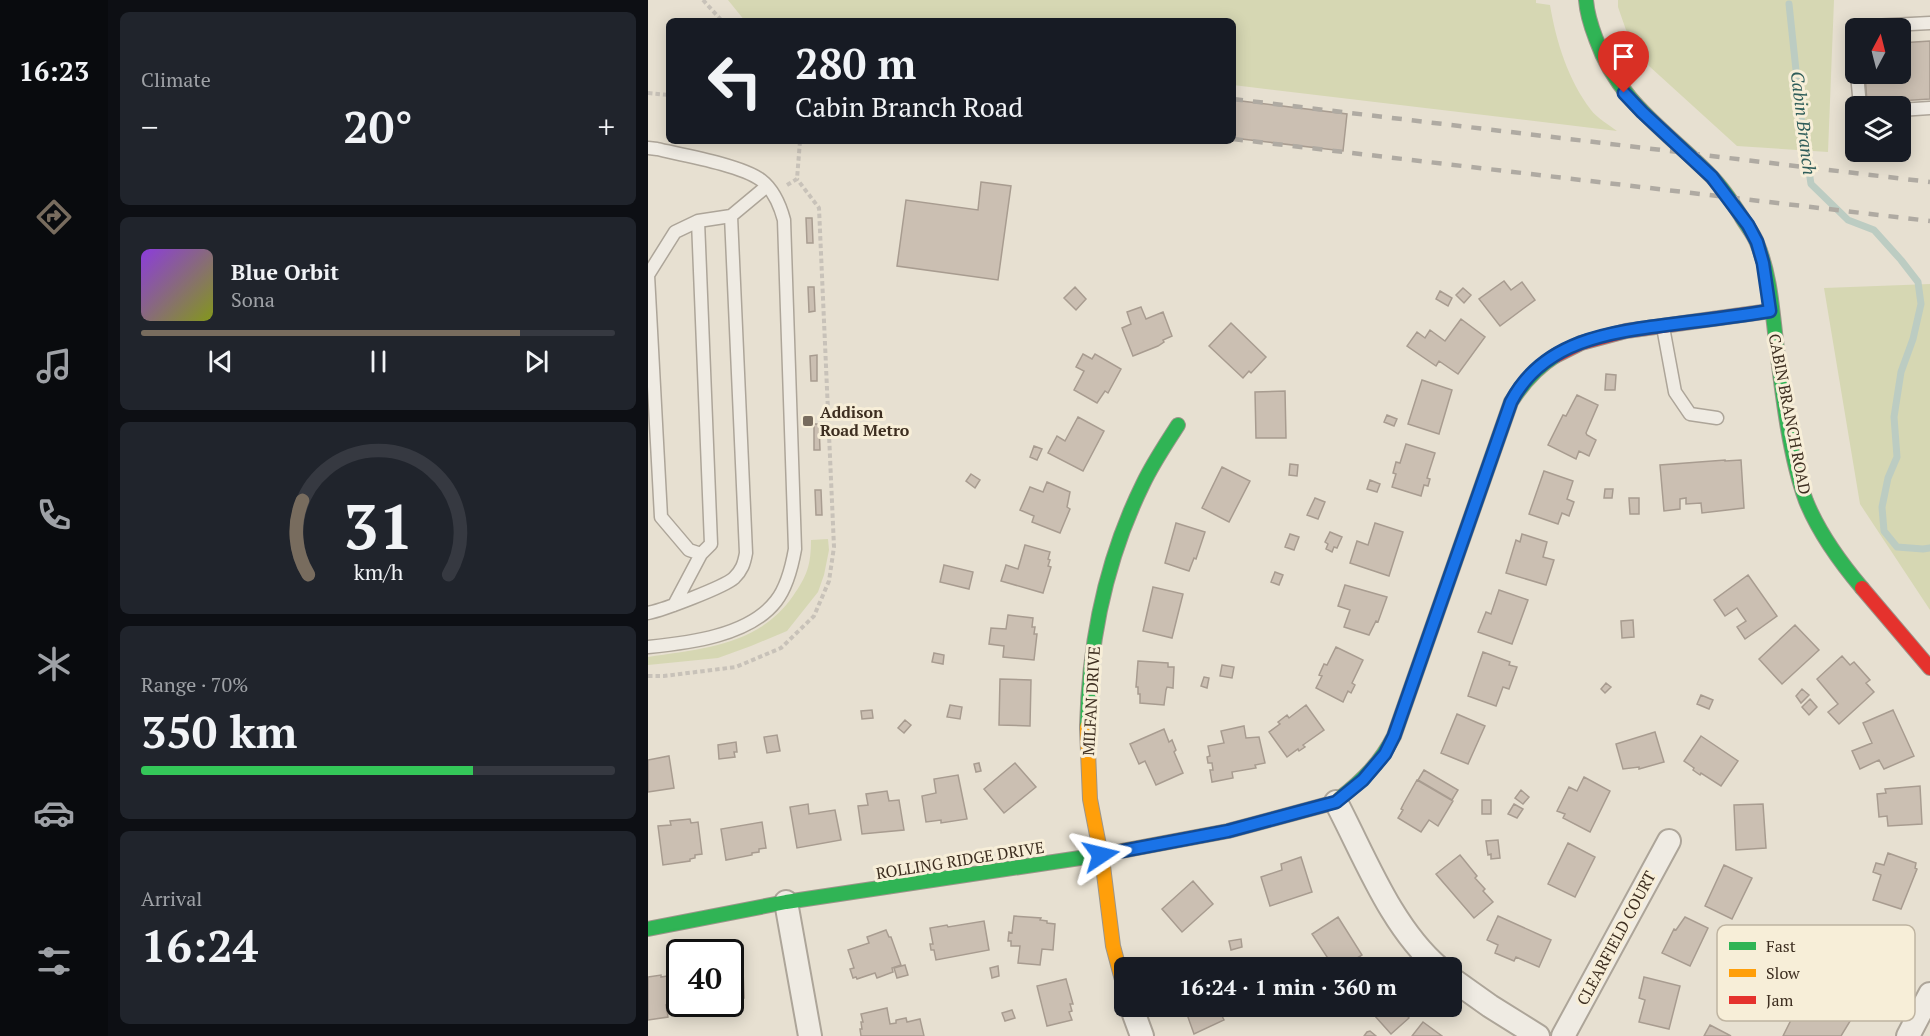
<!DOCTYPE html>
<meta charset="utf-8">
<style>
body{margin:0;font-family:"PT Serif",serif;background:#20242c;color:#f1f3f6;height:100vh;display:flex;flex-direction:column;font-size:22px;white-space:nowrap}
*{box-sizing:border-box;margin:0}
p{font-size:20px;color:#9ea1a6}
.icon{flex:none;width:33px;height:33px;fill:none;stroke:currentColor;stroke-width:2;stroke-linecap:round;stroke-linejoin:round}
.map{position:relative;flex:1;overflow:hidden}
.panel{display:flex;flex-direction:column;gap:12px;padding:12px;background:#0d0f14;width:540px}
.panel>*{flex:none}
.banner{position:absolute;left:18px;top:18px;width:570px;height:126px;border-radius:9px;box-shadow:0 3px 15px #0003;background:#171b24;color:#f1f3f6;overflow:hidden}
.needle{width:39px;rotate:7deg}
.fabs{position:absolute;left:1197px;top:18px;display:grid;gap:12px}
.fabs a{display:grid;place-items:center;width:66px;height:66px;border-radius:9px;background:#171b24;box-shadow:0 3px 15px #0003;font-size:30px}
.speed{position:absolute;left:18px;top:939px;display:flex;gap:12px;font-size:30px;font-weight:700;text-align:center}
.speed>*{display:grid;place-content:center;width:78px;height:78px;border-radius:50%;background:#171b24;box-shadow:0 3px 15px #0003;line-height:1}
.speed .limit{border:3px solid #111;border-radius:9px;background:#fff;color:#111}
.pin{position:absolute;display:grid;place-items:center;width:51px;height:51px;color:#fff;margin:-62px -26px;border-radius:50% 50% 50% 0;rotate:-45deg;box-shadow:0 0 6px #0007}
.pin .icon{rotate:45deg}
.me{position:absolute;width:66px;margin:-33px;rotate:80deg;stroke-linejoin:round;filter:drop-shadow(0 0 4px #0008)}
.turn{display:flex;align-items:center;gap:21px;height:126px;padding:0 30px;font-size:27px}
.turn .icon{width:78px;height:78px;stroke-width:2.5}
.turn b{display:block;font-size:42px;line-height:51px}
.big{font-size:45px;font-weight:700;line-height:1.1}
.panel .card{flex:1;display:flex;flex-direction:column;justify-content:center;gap:9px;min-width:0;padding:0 21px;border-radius:9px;background:#20242c}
.panel .dial{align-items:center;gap:0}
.dial svg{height:156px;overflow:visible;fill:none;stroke:#363941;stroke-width:7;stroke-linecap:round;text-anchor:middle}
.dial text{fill:#f1f3f6;stroke:none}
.song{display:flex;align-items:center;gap:18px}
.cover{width:72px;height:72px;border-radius:9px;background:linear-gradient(135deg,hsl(270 70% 55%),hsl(70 70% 35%))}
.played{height:6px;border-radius:3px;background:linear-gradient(90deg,#786c5e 80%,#363941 80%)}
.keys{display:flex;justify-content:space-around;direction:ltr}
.heat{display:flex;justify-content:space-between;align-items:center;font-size:33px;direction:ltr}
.charge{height:9px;border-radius:4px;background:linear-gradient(90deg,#34c759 70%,#363941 0)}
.trip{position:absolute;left:466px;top:957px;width:348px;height:60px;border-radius:9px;background:#171b24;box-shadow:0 3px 15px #0003;font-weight:700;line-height:60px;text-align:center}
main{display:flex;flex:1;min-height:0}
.dock{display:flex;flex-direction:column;width:108px;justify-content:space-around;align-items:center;background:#090b0e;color:#9ea1a6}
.dock .icon{width:42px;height:42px}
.dock .selected{color:#786c5e}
.dock b{font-size:27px;color:#f1f3f6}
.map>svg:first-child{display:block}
.green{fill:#d6d7b3}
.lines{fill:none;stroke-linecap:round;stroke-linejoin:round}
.stream{stroke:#bcccc2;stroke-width:7}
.building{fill:#cbbfb2;stroke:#a89c90;stroke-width:1.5}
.lane-casing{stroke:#ada599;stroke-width:15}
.street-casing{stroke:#ada599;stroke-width:26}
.fast-casing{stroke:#9c958a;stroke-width:16}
.slow-casing{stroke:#9c958a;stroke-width:16}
.jam-casing{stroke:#9c958a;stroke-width:16}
.path{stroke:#c8c2b9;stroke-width:4;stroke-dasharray:4.5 3;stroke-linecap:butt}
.lane{stroke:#efebe3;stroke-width:12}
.street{stroke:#efebe3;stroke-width:22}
.fast{stroke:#30b455;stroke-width:14}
.slow{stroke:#ff9f0a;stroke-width:14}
.jam{stroke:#e5322d;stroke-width:14}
.rail{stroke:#afaaa2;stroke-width:4.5;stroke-dasharray:10 10;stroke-linecap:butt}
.route-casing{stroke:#114b97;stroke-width:15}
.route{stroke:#1a73e8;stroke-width:10}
.poi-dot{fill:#786c5e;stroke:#f7eed8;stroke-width:2}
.labels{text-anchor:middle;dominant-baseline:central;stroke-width:6;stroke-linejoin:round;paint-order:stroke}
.poi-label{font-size:16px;font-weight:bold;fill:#3d2e20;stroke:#f7eed8;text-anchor:start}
.street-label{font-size:16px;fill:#3d2e20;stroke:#f7eed8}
.water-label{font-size:18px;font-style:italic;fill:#2f5d5a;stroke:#f7eed8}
.key{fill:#f7eed8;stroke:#bfb4a1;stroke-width:1.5}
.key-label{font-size:16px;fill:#3d2e20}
</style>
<main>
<nav class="dock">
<b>16:23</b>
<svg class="icon selected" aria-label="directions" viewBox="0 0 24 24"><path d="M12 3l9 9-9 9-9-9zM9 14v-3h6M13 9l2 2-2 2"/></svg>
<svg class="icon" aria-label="music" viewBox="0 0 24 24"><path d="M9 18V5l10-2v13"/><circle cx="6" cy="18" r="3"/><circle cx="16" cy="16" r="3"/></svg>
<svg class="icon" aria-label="phone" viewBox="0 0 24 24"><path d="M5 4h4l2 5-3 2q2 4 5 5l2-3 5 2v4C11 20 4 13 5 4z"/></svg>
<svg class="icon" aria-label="climate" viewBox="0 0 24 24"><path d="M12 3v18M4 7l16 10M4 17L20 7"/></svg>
<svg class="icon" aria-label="car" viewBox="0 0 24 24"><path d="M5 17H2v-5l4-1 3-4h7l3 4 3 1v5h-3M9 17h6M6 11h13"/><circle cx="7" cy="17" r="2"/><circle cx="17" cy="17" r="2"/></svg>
<svg class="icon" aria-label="filters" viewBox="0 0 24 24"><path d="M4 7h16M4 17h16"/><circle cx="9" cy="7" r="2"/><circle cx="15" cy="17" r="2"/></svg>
</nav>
<section class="panel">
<div class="card"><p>Climate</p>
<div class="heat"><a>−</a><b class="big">20°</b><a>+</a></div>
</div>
<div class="card">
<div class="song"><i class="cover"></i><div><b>Blue Orbit</b><p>Sona</p></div></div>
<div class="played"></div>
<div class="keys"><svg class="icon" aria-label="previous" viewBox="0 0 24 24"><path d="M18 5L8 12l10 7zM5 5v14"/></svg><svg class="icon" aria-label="pause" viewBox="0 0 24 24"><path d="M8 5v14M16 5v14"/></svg><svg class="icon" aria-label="next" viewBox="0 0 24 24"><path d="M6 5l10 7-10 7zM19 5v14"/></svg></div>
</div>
<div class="card dial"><svg viewBox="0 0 100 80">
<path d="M14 69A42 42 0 1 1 86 69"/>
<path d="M14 69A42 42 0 0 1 11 31" stroke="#786c5e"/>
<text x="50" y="56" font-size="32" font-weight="700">31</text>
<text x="50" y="72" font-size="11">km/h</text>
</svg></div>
<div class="card"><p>Range · 70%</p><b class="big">350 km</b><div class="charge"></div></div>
<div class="card"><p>Arrival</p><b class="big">16:24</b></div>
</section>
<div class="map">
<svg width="1282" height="1036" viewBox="0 0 1282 1036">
<rect width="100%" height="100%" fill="#e7e0d1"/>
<!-- green -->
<path class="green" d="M80,0H888V3L902,5C908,41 920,80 943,110C949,118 961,125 969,131L585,85V21H97Z
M970,0H1186L1180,152L1089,146L1001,66L978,30L970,7Z
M1282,284V610L1212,504L1176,288Z
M180,539L181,550L176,575L170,592L139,631L103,646L70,658L0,665V657C55,648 110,646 145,596C159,576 163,565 163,540Z"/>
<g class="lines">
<!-- stream -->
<path class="stream" d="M1141,4L1154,127L1163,184L1200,220L1226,230L1253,260L1270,282L1273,304L1265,339L1253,372L1246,417L1249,457L1240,478L1234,507L1236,531L1249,547L1275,549L1282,548"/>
</g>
<!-- building -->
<path class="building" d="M1282,41V99L1219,103L1217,74H1252V43Z
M585,100L699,114L695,151L585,138Z
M333,182L363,186L350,280L249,266L258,200L330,210Z
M158,218H164L165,243H159Z
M856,281L863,290L874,282L887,300L852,326L831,299Z
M160,287H166L167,311L161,312Z
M427,287L438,299L428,310L416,298Z
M815,288L823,295L816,303L808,295Z
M792,291L804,298L800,306L788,299Z
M493,307L498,319L515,312L524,336L515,340L516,342L510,346L485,356L474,328L483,324L479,312Z
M813,319L837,337L810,374L791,361L788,366L759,346L769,332L777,338L782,330L797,341Z
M583,323L618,357L603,373L601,371L595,378L561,346Z
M435,354L444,359L447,354L473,369L460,393L457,391L449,403L426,390L436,371L428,367Z
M169,355V381H163L162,356Z
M958,374L968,375L967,390H957Z
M774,380L804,390L791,434L760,424Z
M637,391L638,438H608L607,392Z
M929,395L950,405L938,433L939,435L948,440L941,456L931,451L928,459L900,445L915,415L918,416Z
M739,415L749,419L746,426L736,422Z
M430,417L456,431L435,471L400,453L409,436L417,441Z
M166,424H171L172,450H166Z
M758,444L787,453L779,478L782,479L780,486L776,485L773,496L744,487L748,474L745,473L748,462L752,463Z
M386,446L394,449L389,460L382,457Z
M1077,460V461L1093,460L1096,508L1054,513L1053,503L1038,504V498L1032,499V509L1016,511L1012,465Z
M642,464L650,465L649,476L641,475Z
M574,467L602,481L581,522L554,508Z
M896,471L925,481L919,499L926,502L921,516L914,513L910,524L881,514Z
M323,474L332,480L327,488L318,481Z
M722,480L732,484L729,492L719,489Z
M399,482L422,492L419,507L422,509L412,533L384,522L386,516L372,510L382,487L395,492Z
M957,489H965L964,498H956Z
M167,490H173L174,515H168Z
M667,498L677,502L670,519L659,515Z
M981,498H991V514H982Z
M528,523L557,532L548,559L546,558L541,571L517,563Z
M727,523L755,532L741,576L702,563L709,541L720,545Z
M682,532L694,537L689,548L686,547L684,552L678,549L680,544L677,542Z
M642,534L651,537L646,550L637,547Z
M874,534L899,542L895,557L906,560L898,585L858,573L868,540L872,542Z
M377,545L402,552L400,559L402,560L400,566L403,567L395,593L353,581L358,565L370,569Z
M296,565L325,572L321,589L292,582Z
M627,572L635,575L631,585L623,582Z
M1100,575L1129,616L1097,639L1089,627L1098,621L1089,608L1077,616L1066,600Z
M697,585L739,597L730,622L728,621L721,635L696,627L702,610L690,606Z
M505,587L535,594L524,638L495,631Z
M851,590L880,600L864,644L830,632L838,612L843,614Z
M360,615L385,618L384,627H387L386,634H389L386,660L355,657L356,646L341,644L343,628L358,629Z
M985,620L986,637L974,638L973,621Z
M1147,625L1171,650L1134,684L1111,659Z
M688,647L715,660L704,683L707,685L703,693L700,691L695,702L668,688L674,676L671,675L676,664L679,665Z
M835,652L862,662L861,665L869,667L861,689L855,687L848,706L820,696Z
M286,653L296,655L295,664L284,662Z
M1194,656L1202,665L1206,662L1222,680L1218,683L1226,692L1191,724L1180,712L1190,704L1169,679Z
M490,661L520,663V667H526L525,688L519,687L518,690L516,705L492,703V694H490V687H488Z
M574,665L586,667L584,678L572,676Z
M556,677L561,678L559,688L553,686Z
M352,679L383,680L382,726L351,725Z
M958,683L963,687L957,693L953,689Z
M1154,689L1161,695L1153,703L1148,696Z
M1053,695L1065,700L1061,709L1049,704Z
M1162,699L1169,707L1161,715L1154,707Z
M302,705L314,707L312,719L299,717Z
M658,705L676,730L655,745L657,747L651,751L650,749L639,757L621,732L632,724L630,722L639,715L641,718Z
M224,710L225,718L214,719L213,711Z
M1245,710L1266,756L1236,769L1231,760L1212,769L1204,751L1224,743L1215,723Z
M809,714L837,726L820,764L793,753Z
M257,720L263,725L256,733L250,728Z
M596,726L598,738L611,737L617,763L607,765L608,768L584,772L585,778L564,782L562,770H565L564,763H560L559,757L562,756L560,746L576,743L573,731Z
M516,729L521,742L524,740L528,750L526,752L535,773L508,785L497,761L491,764L482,744Z
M1007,732L1016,762L991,769V767L975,769L968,744Z
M129,735L132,751L119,753L116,737Z
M1053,736L1090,761L1073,786L1053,773L1052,775L1045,770L1046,768L1036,761Z
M88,742L89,752H86L87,757L71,759L70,745Z
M21,756L26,788L0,792V760Z
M331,763L333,771L328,772L326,764Z
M367,763L388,787L356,813L336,789Z
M776,770L810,790L804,800L770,780Z
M310,775L319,819L293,823V820L278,822L274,796L288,793L286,779Z
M936,777L962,791L942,832L915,818L917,814L909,811L921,787L929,791Z
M769,780L805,801L790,826L781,820L773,832L750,818L755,810L753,809L756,803Z
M1272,786L1274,824L1240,826L1239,816L1231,817L1229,794L1238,793L1237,789Z
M873,790L881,797L875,804L867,798Z
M239,791L241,801L251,800L256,830L214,834L210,806L220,805L218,794Z
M834,800H843V814H834Z
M160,804L161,814L187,810L193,840L149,848L142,807Z
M866,804L875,809L869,818L860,814Z
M1115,804L1118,848L1088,850L1086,805Z
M42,819L43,823L50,822L54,854L47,855V858L42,859V861L15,865L10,826L23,825L22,821Z
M114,822L118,848L111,849V852L104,853V855L78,860L73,829Z
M850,840L852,858L843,859V854L840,855L838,841Z
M920,843L947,857L927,897L900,884Z
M1240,853L1268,863L1267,868L1269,869L1253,909L1225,900L1233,875L1225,872L1228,863L1236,865Z
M812,855L829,876L827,878L837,889L835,891L845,902L826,918L788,874Z
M653,857L664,892L622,906L613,877L634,870L633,864Z
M1076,865L1104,878L1084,919L1057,906Z
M545,881L565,904L534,932L514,909Z
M366,916L393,918L392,920L399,921V923L407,924L405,950L394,949L392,965L370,963L372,946H363V941H360L361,932L364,933Z
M850,916L903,940L891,967L868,957L866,961L847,953L850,945L839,940Z
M690,917L714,955L694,968H676L683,963L664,934Z
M1037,917L1060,928L1042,966L1014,953L1026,929L1028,930Z
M336,921L341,950L288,960L286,950H283L282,944H285L282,928L299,925L300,927Z
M238,930L241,937H243L253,965L244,968L245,972L229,978L227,973L209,979L208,977L205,978L202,969L206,968L200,950L221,943L219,937Z
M593,939L594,947L583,950L581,941Z
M257,965L260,975L249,978L246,968Z
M350,966L351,976L344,978L342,968Z
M95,968L96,998H82V969Z
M13,975V977L19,976L20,978L28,977L32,1003L18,1005L20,1017L0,1020V977Z
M996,977L1032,986L1021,1029L991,1022L997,1000L991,998Z
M418,979L425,1004H422L424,1011L421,1012L424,1020L399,1026L389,986Z
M1161,984L1207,1007L1205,1012L1207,1013L1193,1036H1135Z
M536,1006H569L576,1020L546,1034Z
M718,1006H752L761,1018L743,1034Z
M239,1008L242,1024L248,1023V1020L258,1018L259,1022L272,1019L276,1036H213L212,1029H214L213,1022H215L213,1014Z
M364,1010L367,1018L357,1021L354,1013Z
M775,1022L794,1036H764Z
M1062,1025L1083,1036H1056Z
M722,1031L728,1036H716L719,1032Z"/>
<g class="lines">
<defs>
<path id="lane" d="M1208,59L1205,27L1282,23
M1209,74L1212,106
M1252,110L1282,108
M0,148L9,149C35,155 93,165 113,180C126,190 132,205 136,220L147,549C144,566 139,587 128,601C101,636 40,643 0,647
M0,275L13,517L41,550L53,554
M0,275L27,232L50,221L83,216L119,186
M1015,327L1027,392L1042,414L1069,418
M26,605L53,554L63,544L50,221
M0,613C15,610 76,587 86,578C94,570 96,564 98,553L83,216"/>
<path id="street" d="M688,802C717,857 743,927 791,968
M138,902L162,1036
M804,979L842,1006L890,1036
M483,1006L494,1036
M915,1036L1021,841
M1260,1036L1282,994"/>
<path id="fast" d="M938,0C939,14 943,26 948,39C970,102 1019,131 1063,176C1075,188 1084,202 1093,216C1098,225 1106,234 1109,243C1122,274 1124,308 1128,341C1134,390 1141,455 1158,501C1171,533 1192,562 1214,588
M439,727C441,643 458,559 495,484C505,463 518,444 530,425
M692,798C715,780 733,762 746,736L863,402C875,383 888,368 907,356
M0,929L138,902L452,855"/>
<path id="slow" d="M439,727L442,799L455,866L465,946L477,991
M452,855L580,831L688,802L692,798"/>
<path id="jam" d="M907,356L933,343L978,331L1122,311
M1214,588L1282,668"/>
</defs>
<!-- lane casing -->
<use href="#lane" class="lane-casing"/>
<!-- street casing -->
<use href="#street" class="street-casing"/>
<!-- fast casing -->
<use href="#fast" class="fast-casing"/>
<!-- slow casing -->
<use href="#slow" class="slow-casing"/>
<!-- jam casing -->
<use href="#jam" class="jam-casing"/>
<!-- path -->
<path class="path" d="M55,0L74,21
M0,93L21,95
M139,185L149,179L152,141
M0,676H16L88,667L133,648L166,616L181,581L186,547L171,208L149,179"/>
<!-- lane -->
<use href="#lane" class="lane"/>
<!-- street -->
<use href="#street" class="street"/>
<!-- fast -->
<use href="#fast" class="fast"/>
<!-- slow -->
<use href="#slow" class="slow"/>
<!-- jam -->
<use href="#jam" class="jam"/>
<!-- rail -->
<path class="rail" d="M585,99L1282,182
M585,139L1282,221"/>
</g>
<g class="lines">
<defs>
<path id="route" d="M453,855L580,831L688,802L715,780L737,754L746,736L863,402C895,340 963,332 1026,324C1058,320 1090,316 1122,311L1115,263L1109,242L1100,225L1064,177L994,112L976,93"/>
</defs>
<!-- route casing -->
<use href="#route" class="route-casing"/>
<!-- route -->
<use href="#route" class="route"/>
</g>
<!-- markers -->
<rect class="poi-dot" x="154" y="415" width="12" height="12" rx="3"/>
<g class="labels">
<!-- poi labels -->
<g class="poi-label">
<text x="172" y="412">Addison<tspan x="172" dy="18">Road Metro</tspan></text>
</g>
<!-- street labels -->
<g class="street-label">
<text transform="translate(1142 414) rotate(79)">CABIN BRANCH ROAD</text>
<text transform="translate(443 701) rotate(-87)">MILFAN DRIVE</text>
<text transform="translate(312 860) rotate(-9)">ROLLING RIDGE DRIVE</text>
<text transform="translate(968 938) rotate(-62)">CLEARFIELD COURT</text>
</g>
<!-- water labels -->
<g class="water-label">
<text transform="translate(1156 123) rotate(83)">Cabin Branch</text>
</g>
</g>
<!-- legend -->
<rect x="1069" y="925" width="198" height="96" rx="9" class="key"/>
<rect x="1081" y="942" width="27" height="8" fill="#30b455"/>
<rect x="1081" y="969" width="27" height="8" fill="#ff9f0a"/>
<rect x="1081" y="996" width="27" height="8" fill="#e5322d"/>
<g class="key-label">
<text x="1118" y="952">Fast</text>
<text x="1118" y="979">Slow</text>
<text x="1118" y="1006">Jam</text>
</g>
</svg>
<div class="fabs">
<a><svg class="needle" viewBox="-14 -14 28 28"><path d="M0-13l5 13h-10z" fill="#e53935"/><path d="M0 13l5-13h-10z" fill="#9ea1a6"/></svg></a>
<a><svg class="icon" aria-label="layers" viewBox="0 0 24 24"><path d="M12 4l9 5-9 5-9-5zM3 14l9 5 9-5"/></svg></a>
</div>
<div class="speed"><div class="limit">40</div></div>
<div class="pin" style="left:976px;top:93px;background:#d93025"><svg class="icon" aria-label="arrive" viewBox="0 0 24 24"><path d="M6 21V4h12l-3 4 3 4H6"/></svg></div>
<svg class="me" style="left:453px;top:855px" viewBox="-20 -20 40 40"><path d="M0-17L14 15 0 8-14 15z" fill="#1a73e8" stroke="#fff" stroke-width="4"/></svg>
<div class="trip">16:24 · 1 min · 360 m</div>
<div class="banner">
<div class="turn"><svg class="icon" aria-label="left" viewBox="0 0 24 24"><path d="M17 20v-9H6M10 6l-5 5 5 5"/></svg><div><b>280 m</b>Cabin Branch Road</div></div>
</div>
</div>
</main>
